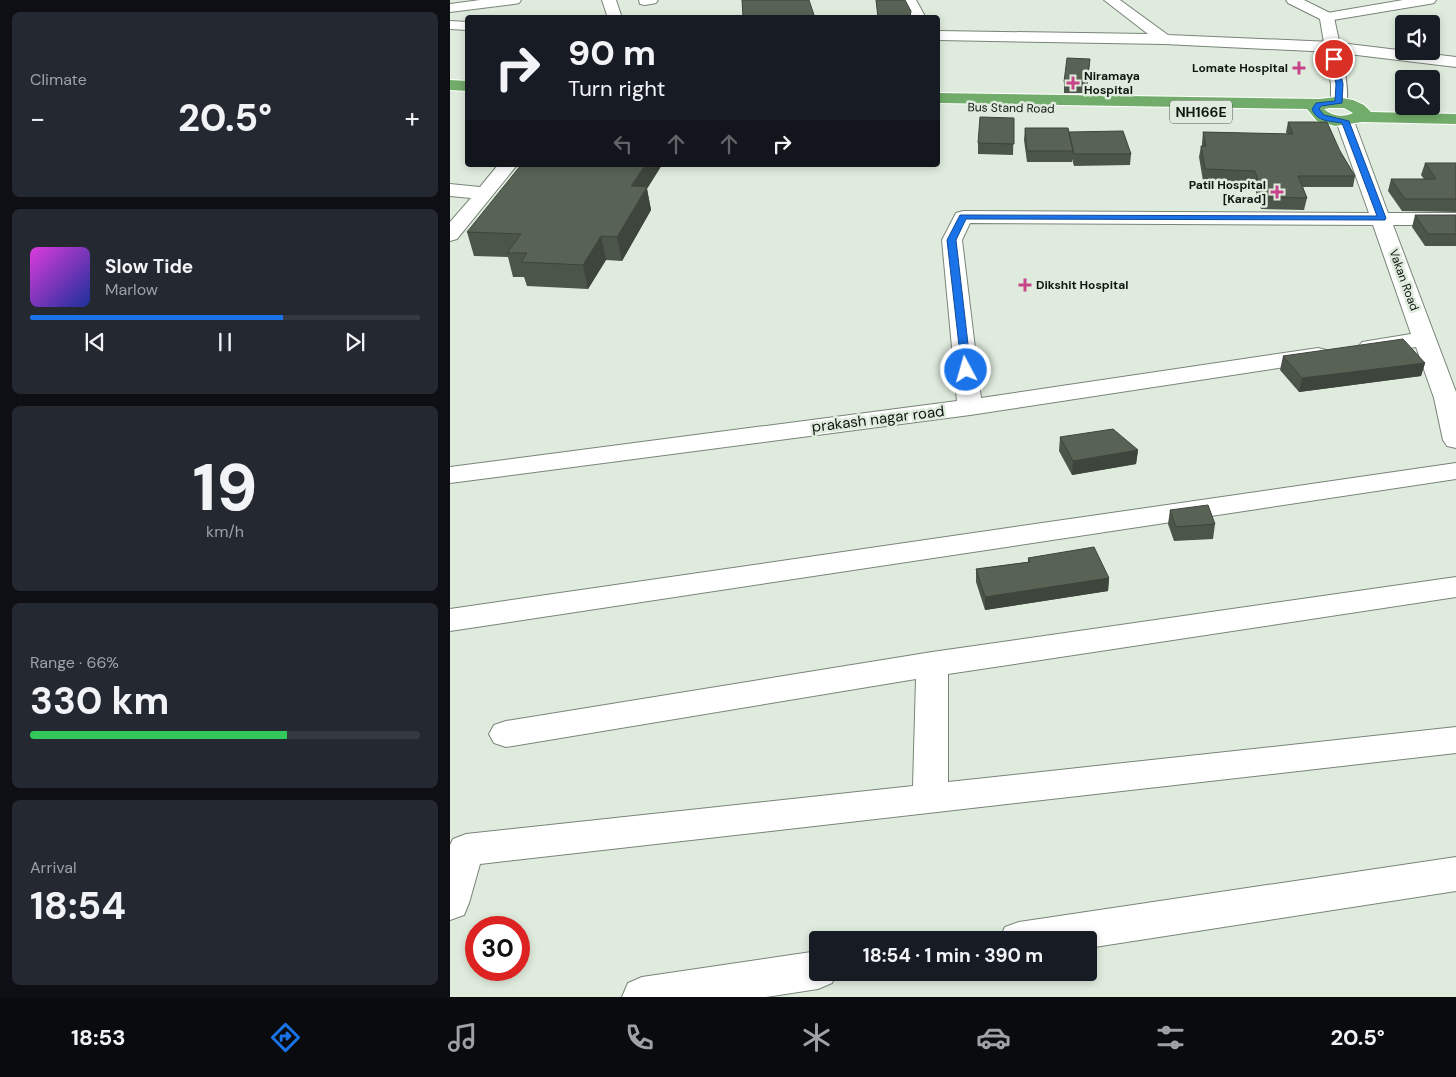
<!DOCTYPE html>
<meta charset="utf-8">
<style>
body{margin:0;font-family:"DM Sans",sans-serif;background:#242831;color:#f1f3f6;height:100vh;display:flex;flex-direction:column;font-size:19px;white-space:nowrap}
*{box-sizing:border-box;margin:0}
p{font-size:16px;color:#9ea1a6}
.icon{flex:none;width:28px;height:28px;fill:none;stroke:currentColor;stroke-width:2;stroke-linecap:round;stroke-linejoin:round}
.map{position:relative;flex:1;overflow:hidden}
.drawer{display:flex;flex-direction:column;gap:12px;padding:12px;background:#0d0f14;width:450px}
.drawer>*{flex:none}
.hud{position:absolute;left:15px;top:15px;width:475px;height:152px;border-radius:5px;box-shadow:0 2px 8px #0003;background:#171b24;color:#f1f3f6;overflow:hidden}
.controls{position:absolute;left:945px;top:15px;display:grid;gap:10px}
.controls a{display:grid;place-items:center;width:45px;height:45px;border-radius:5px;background:#171b24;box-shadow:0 2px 8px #0003;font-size:25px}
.speed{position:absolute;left:15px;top:916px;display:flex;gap:10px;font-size:25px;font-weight:700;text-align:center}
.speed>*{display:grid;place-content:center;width:65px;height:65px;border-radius:50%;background:#171b24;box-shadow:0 2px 8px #0003;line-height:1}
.speed .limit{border:8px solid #d22;background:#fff;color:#111}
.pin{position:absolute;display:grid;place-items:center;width:42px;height:42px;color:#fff;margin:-21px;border:2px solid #fff;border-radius:50%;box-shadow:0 1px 5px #0007}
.me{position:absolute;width:55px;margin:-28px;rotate:354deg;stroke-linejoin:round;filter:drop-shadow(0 0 4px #0008)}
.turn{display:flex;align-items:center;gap:18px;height:105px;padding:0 20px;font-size:22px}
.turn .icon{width:65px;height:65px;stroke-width:2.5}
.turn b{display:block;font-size:35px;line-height:42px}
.lanes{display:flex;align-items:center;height:48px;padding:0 20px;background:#0003;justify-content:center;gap:25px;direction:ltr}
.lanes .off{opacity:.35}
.big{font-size:38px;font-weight:700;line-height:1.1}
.drawer .tile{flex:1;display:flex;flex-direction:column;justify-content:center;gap:8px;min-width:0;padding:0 18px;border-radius:8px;background:#242831}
.drawer .dial{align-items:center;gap:0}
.dial b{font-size:65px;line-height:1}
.song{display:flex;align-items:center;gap:15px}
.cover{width:60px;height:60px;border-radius:8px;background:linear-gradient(135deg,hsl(300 70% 55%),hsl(230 70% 35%))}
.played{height:5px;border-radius:2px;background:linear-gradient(90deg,#1a73e8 65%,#363941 65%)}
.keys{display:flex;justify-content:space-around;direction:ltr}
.heat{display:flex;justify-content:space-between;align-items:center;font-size:28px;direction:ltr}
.charge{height:8px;border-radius:4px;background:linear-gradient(90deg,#34c759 66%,#363941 0)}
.trip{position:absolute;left:359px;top:931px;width:288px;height:50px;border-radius:5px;background:#171b24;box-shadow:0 2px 8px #0003;font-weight:700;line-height:50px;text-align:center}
.menu{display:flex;height:80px;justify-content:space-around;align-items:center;background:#090b0e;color:#9ea1a6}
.menu .icon{width:35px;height:35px}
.menu .active{color:#1a73e8}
.menu b{font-size:22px;color:#f1f3f6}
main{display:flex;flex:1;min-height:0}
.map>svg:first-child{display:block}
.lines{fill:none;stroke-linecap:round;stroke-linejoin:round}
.street-casing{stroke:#788477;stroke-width:2}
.secondary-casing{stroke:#788477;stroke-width:2}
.highway-casing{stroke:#fff;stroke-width:2}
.street{fill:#fff;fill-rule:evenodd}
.secondary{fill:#fff;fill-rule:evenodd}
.highway{fill:#72ac6a;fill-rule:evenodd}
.wall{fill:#4c554a}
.shaded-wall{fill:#3e453c}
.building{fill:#586356;stroke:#3e453c}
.route{fill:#1a73e8;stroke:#114b97}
.poi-dot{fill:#c74489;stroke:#dfecdd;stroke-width:2}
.labels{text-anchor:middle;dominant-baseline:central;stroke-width:5;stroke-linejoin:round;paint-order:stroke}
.far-poi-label{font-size:12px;font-weight:bold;fill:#111611;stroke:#dfecdd;text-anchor:end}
.far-street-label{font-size:12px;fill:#111611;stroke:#dfecdd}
.shield{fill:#dfecdd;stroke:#4f564e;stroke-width:1}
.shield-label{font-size:14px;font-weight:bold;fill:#111611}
.street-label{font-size:15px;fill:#111611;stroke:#dfecdd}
</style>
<main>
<section class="drawer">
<div class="tile"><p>Climate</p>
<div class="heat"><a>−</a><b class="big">20.5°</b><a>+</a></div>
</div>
<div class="tile">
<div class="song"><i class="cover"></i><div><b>Slow Tide</b><p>Marlow</p></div></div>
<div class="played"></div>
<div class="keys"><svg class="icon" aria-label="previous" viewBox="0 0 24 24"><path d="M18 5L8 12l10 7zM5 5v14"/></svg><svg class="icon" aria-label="pause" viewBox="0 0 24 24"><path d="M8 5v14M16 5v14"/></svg><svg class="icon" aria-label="next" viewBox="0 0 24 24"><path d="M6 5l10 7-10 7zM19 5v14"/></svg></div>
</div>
<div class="tile dial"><b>19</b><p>km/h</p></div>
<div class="tile"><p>Range · 66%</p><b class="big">330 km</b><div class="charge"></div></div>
<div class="tile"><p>Arrival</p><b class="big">18:54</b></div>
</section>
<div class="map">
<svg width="1006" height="997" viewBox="0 0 1006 997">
<rect width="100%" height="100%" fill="#dfecdd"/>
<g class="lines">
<defs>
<path id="street" d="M30,0H71L69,3L64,4L0,12V4Z
M152,0H166L172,18H158Z
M189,0H208L206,3L195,5L190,4Z
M452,0H466L476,18H461Z
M654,0H670L718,35L882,42L1006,57V67L882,52L714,44L488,40V31L698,34Z
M953,0H986L984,3L979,4L877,21L872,20L870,17L872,14L877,13Z
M0,21L18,22V30L0,29Z
M895,116L901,117L904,121L938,213H1006V225H943L1006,392V448L997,446L993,440L984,398L966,347L920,354L912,352L908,347L912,342L961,334L923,225L520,223L512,240L531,398L868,348L876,350L880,355L876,360L868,362L520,415L0,483V467L507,401L492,240L506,213L513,211L919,213L886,121L889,117Z
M48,165H67L7,239L0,241V222L21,198L0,196V184L30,187Z
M1006,463V479L0,631V609Z
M1006,577V597L498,674V782L1006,727V753L30,864L19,903L14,915L0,920V845L3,839L16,834L463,786L466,679L56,747L44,743L39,734L44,725L56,721L482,652Z
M1006,857V891L638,948V940H549L555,927L569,922Z
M368,951V972H387L382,983L368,989L316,997H172L178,983L192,977Z"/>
<path id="secondary" d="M836,0H854L882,14L884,17C887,34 903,95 895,107H883L881,103V84L870,19L838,3Z"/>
<path id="highway" d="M0,80L18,81V91L0,90Z
M488,93L869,99L886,97L903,100L914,105L921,112L1006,114V124L912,122L885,126L867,121L857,109L488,103ZM880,108H894L903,113C893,118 882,116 874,109Z"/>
</defs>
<!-- street casing -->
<use href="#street" class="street-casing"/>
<!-- secondary casing -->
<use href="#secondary" class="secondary-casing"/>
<!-- highway casing -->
<use href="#highway" class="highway-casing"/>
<!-- street -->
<use href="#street" class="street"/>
<!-- secondary -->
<use href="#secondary" class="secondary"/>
<!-- highway -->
<use href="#highway" class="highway"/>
</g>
<!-- wall -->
<path class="wall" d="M640,59L637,93H614V82Z
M564,118L563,155L528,154V143Z
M838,122L890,151L905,176L903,187H853L857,198L854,210L811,209L803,182L753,181L749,157L751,146H752V143L753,132L837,134L836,132Z
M575,128L619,132L681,154L680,165L624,166L622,159V162H577L574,140Z
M975,163H1006V212L952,211L938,191L941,179H974L971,175Z
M197,189L201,210L172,261L156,260L138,289L77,286L74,277H63L58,257L24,256L17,232Z
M965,215H1006V246H975L962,227Z
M833,356L975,363L971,376L849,392L830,370Z
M610,437L688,450L686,464L622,475L609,451Z
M720,510L765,524L763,539L724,541L718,524Z
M578,558L659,578L658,591L535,610L526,582V569L578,562Z"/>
<!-- shaded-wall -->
<path class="shaded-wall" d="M195,165H212L197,189L201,210L172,261L167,237L181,186Z
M151,236L156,260L138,289L133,265Z
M975,363L971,376L849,392L852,378Z
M688,450L686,464L622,475L623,461Z
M659,578L658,591L535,610V597Z"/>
<!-- building -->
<path class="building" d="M292,0H359L365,18H293Z
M426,0H455L461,11L460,18H428Z
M617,58L640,59L637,83L614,82Z
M530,117L564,118V144L528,143Z
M838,122H877L890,151L905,176H848L857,198L813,197L805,171L755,169L751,146H756L753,132L843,134Z
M575,128H618L623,151H577Z
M673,131L681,154H624L619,132Z
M975,163H1006V199H955L941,179H986Z
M71,165H195L181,186L197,187L167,237L151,236L133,265L71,262L77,253H57L71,234L17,232Z
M965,215H1006V234H978Z
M953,339L975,363L852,378L833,356Z
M663,429L688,450L623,461L610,437Z
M758,505L765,524L726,527L720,510Z
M644,547L659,578L535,597L526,569L580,562L578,558Z"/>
<!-- route -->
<path class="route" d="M884,57L887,59L893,84L892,103L871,106L869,109L874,115L899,121L936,218L935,220L516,219L506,240L521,370L516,373L512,372L497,240L510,215L927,216L892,123C880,121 867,122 862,109L866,103L885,101L886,84L881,59Z"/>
<!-- markers -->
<g class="poi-dot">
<path d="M846.5 60.5h5v5h5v5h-5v5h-5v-5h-5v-5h5z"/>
<path d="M620.5 75.5h5v5h5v5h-5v5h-5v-5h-5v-5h5z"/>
<path d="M824.5 184.5h5v5h5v5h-5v5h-5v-5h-5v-5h5z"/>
<path d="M572.5 277.5h5v5h5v5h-5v5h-5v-5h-5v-5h5z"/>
</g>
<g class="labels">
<!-- far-poi labels -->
<g class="far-poi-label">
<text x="838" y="68">Lomate Hospital</text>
<text x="634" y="76" text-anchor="start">Niramaya<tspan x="634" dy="14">Hospital</tspan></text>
<text x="816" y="185">Patil Hospital<tspan x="816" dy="14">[Karad]</tspan></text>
<text x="586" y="285" text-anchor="start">Dikshit Hospital</text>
</g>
<!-- far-street labels -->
<g class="far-street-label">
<text transform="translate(561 108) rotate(1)">Bus Stand Road</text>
<text transform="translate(954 280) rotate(70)">Vakan Road</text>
</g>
<!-- shield labels -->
<rect class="shield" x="720" y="100.5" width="62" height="23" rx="4"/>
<g class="shield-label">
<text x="751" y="112">NH166E</text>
</g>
<!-- street labels -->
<g class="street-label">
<text transform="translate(428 419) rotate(-7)">prakash nagar road</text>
</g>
</g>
</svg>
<div class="controls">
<a><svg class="icon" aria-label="sound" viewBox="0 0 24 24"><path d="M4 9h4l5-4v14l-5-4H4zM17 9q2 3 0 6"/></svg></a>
<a><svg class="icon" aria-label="search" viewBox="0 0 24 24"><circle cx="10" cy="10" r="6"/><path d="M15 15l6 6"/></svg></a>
</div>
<div class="speed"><div class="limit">30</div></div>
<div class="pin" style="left:884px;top:59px;background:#d93025"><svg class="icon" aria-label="arrive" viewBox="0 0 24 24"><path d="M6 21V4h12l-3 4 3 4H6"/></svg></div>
<svg class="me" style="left:516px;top:370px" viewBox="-20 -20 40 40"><circle r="17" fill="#1a73e8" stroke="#fff" stroke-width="3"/><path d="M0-11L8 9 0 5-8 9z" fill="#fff"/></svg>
<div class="trip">18:54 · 1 min · 390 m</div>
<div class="hud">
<div class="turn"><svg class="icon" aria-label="right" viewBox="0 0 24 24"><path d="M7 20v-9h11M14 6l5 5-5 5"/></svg><div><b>90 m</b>Turn right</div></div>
<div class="lanes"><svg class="icon off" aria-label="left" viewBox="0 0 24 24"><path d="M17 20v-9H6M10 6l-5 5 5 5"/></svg><svg class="icon off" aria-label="ahead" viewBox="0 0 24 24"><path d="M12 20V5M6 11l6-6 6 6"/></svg><svg class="icon off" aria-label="ahead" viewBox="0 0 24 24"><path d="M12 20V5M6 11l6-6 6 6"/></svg><svg class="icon" aria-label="right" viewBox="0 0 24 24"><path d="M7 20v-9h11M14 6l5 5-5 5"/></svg></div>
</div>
</div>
</main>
<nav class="menu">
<b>18:53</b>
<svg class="icon active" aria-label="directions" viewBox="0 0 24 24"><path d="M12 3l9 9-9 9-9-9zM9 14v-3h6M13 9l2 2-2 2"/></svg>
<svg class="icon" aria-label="music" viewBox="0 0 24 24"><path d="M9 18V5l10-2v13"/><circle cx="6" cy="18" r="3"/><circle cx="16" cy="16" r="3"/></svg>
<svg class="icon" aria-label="phone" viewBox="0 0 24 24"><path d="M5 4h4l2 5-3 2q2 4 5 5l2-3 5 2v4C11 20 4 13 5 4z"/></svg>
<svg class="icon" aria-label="climate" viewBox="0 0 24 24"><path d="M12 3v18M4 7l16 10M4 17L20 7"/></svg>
<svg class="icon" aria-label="car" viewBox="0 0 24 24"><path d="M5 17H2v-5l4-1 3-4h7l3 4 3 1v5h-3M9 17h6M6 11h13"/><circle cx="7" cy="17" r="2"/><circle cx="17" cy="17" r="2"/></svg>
<svg class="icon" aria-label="filters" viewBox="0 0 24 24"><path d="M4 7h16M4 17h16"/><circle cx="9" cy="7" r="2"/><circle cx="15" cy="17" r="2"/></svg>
<b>20.5°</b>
</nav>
